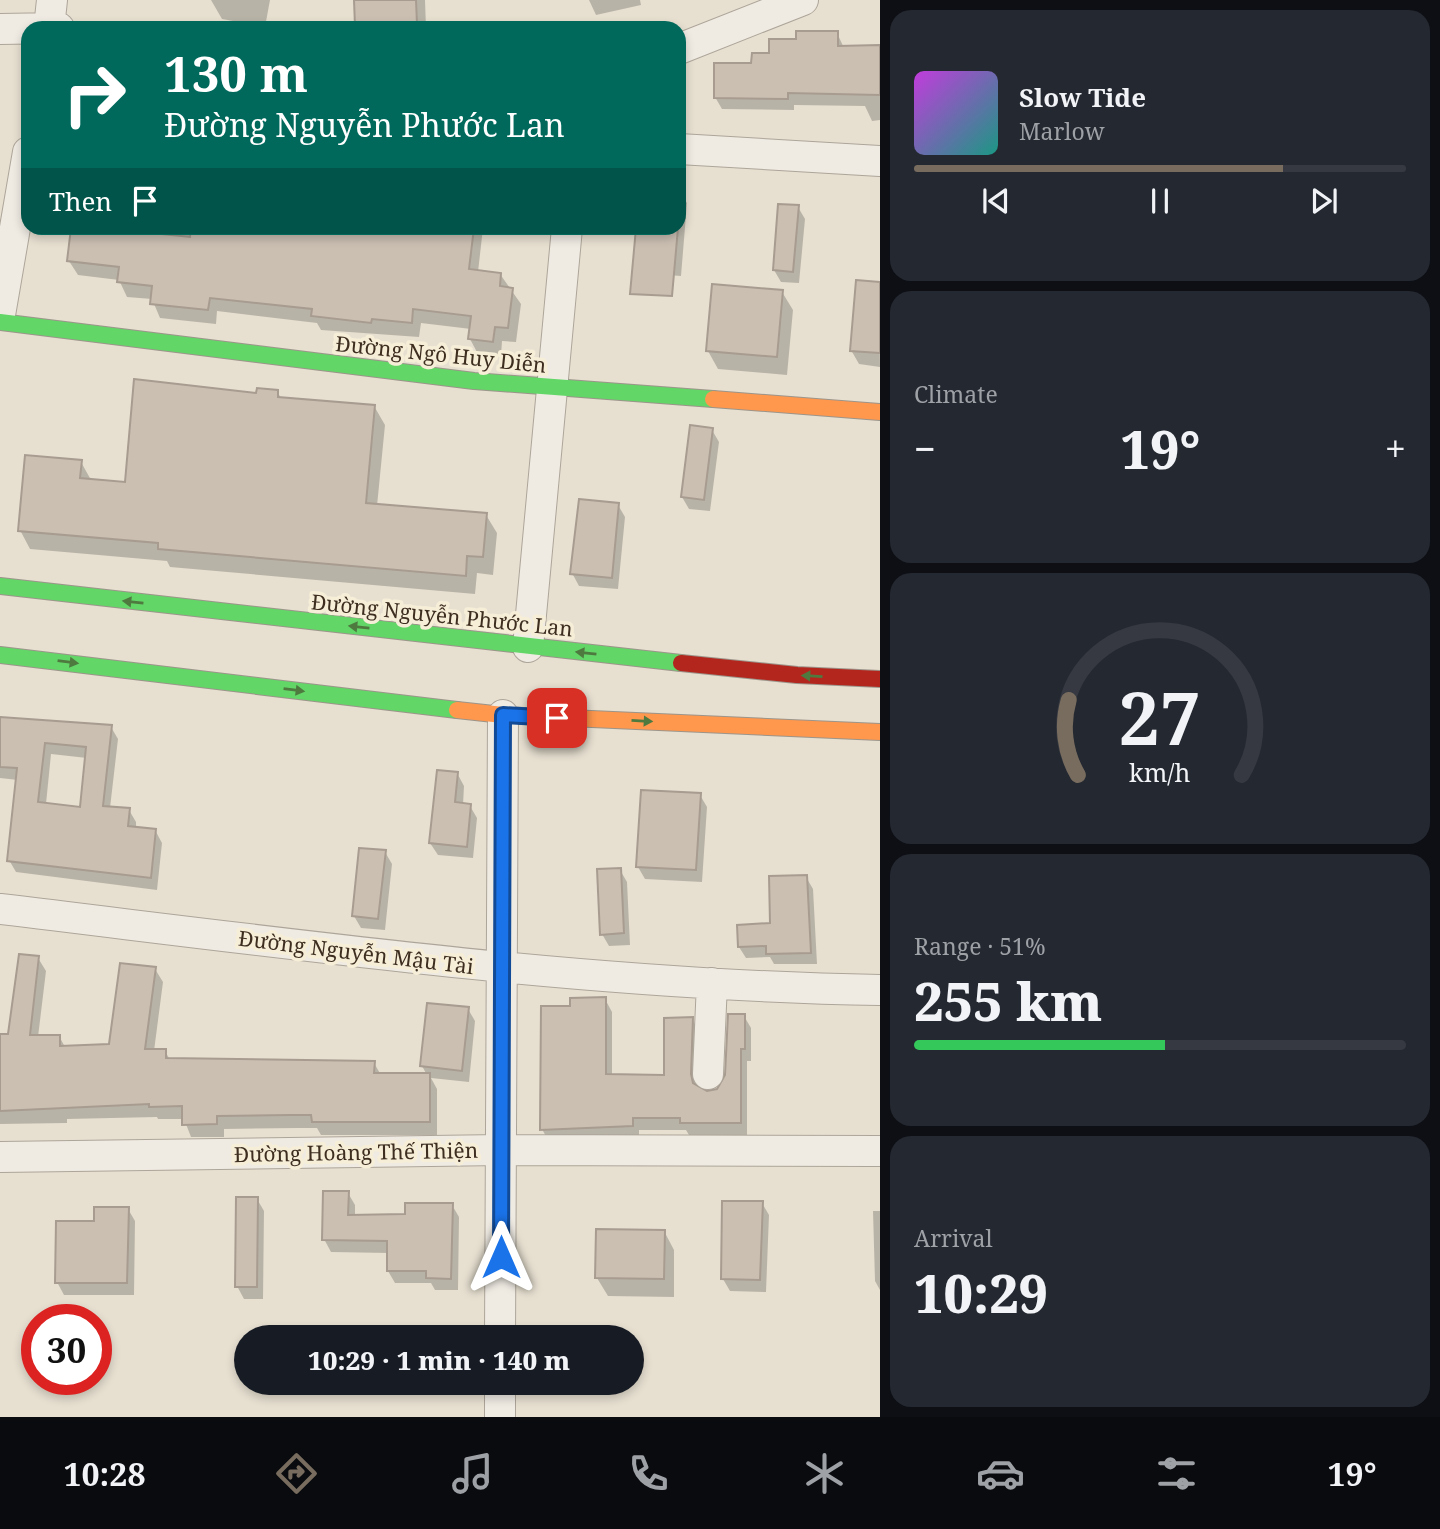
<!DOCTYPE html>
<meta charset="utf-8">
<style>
body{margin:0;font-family:"Noto Serif",serif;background:#242831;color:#f1f3f6;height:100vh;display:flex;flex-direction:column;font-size:26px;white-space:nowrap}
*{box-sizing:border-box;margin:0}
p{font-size:23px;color:#9ea1a6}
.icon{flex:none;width:38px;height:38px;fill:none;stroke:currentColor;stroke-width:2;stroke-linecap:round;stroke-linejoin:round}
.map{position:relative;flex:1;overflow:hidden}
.sheet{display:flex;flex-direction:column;gap:10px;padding:10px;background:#0d0f14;width:560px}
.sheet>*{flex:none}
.hud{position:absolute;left:21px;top:21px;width:665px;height:214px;border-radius:21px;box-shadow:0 4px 10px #0003;background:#00695c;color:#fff;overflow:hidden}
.speed{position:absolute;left:21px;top:1304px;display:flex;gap:14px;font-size:35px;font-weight:700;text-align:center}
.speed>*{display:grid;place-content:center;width:91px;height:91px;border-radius:50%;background:#171b24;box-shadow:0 4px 10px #0003;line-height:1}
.speed .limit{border:10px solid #d22;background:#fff;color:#111}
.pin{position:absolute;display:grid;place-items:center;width:60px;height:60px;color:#fff;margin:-30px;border-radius:14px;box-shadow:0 4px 10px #0006}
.me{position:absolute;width:77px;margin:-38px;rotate:0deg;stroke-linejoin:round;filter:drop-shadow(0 0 5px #0008)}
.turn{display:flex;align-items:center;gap:24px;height:147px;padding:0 28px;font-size:32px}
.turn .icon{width:91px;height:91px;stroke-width:2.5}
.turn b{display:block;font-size:49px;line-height:60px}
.then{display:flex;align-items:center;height:66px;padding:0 28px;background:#0003;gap:14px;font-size:26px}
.big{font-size:52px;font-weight:800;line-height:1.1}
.sheet .widget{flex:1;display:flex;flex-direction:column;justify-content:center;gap:10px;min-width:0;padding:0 24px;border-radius:21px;background:#242831}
.sheet .dial{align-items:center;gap:0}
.dial svg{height:182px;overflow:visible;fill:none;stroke:#363941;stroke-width:7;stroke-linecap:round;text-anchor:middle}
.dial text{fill:#f1f3f6;stroke:none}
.song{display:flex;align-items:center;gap:21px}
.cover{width:84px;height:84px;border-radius:10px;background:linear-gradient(135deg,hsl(290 70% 55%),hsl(170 70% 35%))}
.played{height:7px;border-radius:4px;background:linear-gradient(90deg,#786c5e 75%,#363941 75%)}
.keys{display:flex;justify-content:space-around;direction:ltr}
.heat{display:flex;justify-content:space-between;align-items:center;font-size:38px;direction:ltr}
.charge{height:10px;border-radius:5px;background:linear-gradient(90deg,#34c759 51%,#363941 0)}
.trip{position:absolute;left:234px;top:1325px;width:410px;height:70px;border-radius:35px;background:#171b24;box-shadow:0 4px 10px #0003;font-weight:800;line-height:70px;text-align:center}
.dock{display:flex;height:112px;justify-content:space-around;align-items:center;background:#090b0e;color:#9ea1a6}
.dock .icon{width:49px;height:49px}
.dock .active{color:#786c5e}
.dock b{font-size:32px;color:#f1f3f6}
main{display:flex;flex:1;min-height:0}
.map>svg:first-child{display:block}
.shadow{fill:#0003;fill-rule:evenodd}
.building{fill:#cbbfb2;stroke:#a89c90;stroke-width:2;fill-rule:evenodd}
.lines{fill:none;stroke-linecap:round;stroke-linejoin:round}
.street-casing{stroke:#ada599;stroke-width:32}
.fast-casing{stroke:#9c958a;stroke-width:18}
.slow-casing{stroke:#9c958a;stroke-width:18}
.jam-casing{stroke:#9c958a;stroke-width:18}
.street{stroke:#efebe3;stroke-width:30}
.fast{stroke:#63d668;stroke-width:16}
.slow{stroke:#ff974d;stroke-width:16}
.jam{stroke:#b3261e;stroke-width:16}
.oneway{fill:#4e7a40}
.route-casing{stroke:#114b97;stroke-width:18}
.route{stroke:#1a73e8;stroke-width:12}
.labels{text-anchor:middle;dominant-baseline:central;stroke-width:7;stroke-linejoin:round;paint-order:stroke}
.street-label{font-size:21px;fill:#3d2e20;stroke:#f7eed8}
</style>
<main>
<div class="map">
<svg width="880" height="1417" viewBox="0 0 880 1417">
<rect width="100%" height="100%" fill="#e7e0d1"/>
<!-- shadow -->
<path class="shadow" d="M211,0H270L265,27L222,19Z
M355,0H425L426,28H358Z
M589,0H640L641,5L596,15Z
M837,33L844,48L880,47V120L872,121L865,106L794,105V110L722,109L715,97L753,65L798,41Z
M679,191L687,203L681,276L642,273L634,261L638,228H679Z
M798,207L805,219L799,283L781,282L774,270Z
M73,228H483L478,272L500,274L521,304L516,342L502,341L501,356L478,354L470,339L471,329L421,323L419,337L321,330L317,323L217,311L216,324L160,318L152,299L127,297L119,280L78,275L69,261Z
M879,284L880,367L859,364L851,350Z
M782,292L793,310L787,375L718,369L708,351Z
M277,392L282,399L374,406L385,425L377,506L486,515L497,533L493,575L477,573L475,594L170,567L167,561L30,549L20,530L81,462L91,480L127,484L258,395Z
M712,430L719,442L710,511L689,509L682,497Z
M618,505L625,517L618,589L579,586L572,573Z
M0,719L111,727L118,739L110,808L129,810L136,822V828L155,830L162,843L157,890L16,872L9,860L18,780L0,778ZM51,754L87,758L81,809L46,804Z
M457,773L464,786L463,805L470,806L477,818L473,858L438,855L430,843Z
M700,795L707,807L702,882L645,879L638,867Z
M385,852L392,864L385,930L361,928L354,916Z
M620,870L627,882L630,945L609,946L602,934Z
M806,877L813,889L817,964H774L770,957L746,958L739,947L772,924Z
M38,958L46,971L38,1037L59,1036L65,1047L111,1046L155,969L163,982L154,1051H165L170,1060L374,1063L381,1075H427L422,1066L468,1009L475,1021L469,1082L431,1078L437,1089V1135H321L317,1128H298L224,1129V1137H191L184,1119H158L157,1117L67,1119V1123L0,1124V1036H10Z
M605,999L612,1012V1076H666L692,1019L699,1031L697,1088L708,1093L718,1091L727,1076L744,1016L751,1028V1061H747V1135H689L686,1130H639V1138L549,1142L542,1129L572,1008Z
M348,1193L355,1205V1216H407L452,1205L459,1217L458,1290H435L431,1283H395L388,1271L389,1253L331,1252L324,1239Z
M257,1199L264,1211L263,1299H244L237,1286Z
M762,1203L769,1215L766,1292L730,1291L723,1279Z
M128,1209L135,1221L134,1295H64L57,1282L96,1223Z
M873,1211H880V1290L875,1281Z
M664,1231L674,1250V1297L608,1296L597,1278Z"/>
<!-- building -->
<path class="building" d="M354,0H416L417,24L355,26Z
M796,31H838V46L880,45V95L788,93V99L714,98V63H751L752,53H769V39H796Z
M778,204L799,205L793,272L773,270Z
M71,228H143V232L190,237L191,228H474L469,269L501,273L500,286L513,288L508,328L495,327L493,342L468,339L471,316L413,309L412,323L372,319L371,323L311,316L312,309L210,298L208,310L150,304L152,286L117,282L119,267L67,261Z
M636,228H678L672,296L630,294Z
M856,280L880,282V353L850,351Z
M712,284L783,290L777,357L706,351Z
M134,379L256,393L257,388L278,390V397L375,405L366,503L487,513L483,557L467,556L466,576L158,549V543L18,531L25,455L82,460L80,478L125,482Z
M690,425L713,428L704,500L681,497Z
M579,499L619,503L612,578L570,574Z
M0,717L112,725L103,806L130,808L128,826L156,829L151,878L7,861L17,768L0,767ZM45,743L86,747L80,807L38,802Z
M437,770L458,772L455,802L471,804L467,847L429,843Z
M641,790L701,793L696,870L636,867Z
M359,848L386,850L378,919L352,916Z
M621,868L624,933L600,935L597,869Z
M807,875L811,953L766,954V946L738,947L737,925L770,923L769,876Z
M19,954L39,956L30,1035H60V1046L109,1044L120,963L156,967L145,1049H166V1058L375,1061L374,1073H430V1122H312L311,1115H290L217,1116V1124L182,1125V1106L149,1107V1104L0,1111V1034H8Z
M606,997V1074L664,1075V1018L693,1017L691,1074L693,1083L707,1091L717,1089L725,1075L728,1014H745V1049H741V1123H680V1118H633V1126L540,1130L541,1006H570V998Z
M427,1003L469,1007L462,1071L420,1066Z
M323,1191H349L348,1215L405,1214V1203H453L451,1279L426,1278V1271H387V1241L322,1240Z
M236,1197H258L257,1287H235Z
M722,1201H763L760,1280L721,1279Z
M94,1207H129L127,1283H55L56,1221H94Z
M596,1229L665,1230L664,1279L595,1278Z"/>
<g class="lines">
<defs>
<path id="street" d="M49,28L52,0
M0,29L59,28
M679,49L803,0
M679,149L880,161
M0,315L28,152
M528,647L567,228
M0,909C293,944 585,985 880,990
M708,1074L712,983
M0,1157L501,1150L880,1151
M500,1337L503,715
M500,1417V1382"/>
<path id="fast" d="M0,322L474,381L713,399
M0,586L681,663
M0,655L457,710"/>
<path id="slow" d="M713,399L880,412
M457,710L503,715L880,732"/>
<path id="jam" d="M681,663L797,675L880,679"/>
</defs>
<!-- street casing -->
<use href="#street" class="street-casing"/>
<!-- fast casing -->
<use href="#fast" class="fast-casing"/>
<!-- slow casing -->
<use href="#slow" class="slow-casing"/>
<!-- jam casing -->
<use href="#jam" class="jam-casing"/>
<!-- street -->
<use href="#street" class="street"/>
<!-- fast -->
<use href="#fast" class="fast"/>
<!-- slow -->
<use href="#slow" class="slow"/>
<!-- jam -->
<use href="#jam" class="jam"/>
</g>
<!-- one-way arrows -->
<defs><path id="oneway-solid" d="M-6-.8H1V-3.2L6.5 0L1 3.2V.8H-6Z" transform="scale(1.75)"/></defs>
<g class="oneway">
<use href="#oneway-solid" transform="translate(133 602) rotate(-174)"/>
<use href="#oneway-solid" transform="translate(359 627) rotate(-174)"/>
<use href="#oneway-solid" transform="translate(586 653) rotate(-174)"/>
<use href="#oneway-solid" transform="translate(68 662) rotate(7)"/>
<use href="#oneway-solid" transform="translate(812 676) rotate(-177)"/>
<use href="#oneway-solid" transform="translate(294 690) rotate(7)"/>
<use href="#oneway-solid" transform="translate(642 721) rotate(3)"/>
</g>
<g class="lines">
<defs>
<path id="route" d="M501,1257L503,715L557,718"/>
</defs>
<!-- route casing -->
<use href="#route" class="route-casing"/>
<!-- route -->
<use href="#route" class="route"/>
</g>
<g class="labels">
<!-- street labels -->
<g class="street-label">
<text transform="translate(441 354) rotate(6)">Đường Ngô Huy Diễn</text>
<text transform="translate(442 615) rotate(6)">Đường Nguyễn Phước Lan</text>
<text transform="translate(356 952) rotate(7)">Đường Nguyễn Mậu Tài</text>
<text transform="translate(356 1152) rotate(-1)">Đường Hoàng Thế Thiện</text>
</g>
</g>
</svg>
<div class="speed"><div class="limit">30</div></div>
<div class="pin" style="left:557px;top:718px;background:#d93025"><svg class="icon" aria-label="arrive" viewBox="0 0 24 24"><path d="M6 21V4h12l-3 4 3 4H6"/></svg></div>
<svg class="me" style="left:501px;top:1257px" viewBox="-20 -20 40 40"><path d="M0-17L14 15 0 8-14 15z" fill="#1a73e8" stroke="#fff" stroke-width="4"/></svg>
<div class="trip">10:29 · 1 min · 140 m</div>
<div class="hud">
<div class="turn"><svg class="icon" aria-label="right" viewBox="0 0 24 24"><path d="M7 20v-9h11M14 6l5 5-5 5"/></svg><div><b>130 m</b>Đường Nguyễn Phước Lan</div></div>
<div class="then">Then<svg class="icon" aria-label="arrive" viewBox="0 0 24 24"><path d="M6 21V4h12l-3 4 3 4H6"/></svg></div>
</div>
</div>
<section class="sheet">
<div class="widget">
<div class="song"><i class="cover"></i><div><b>Slow Tide</b><p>Marlow</p></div></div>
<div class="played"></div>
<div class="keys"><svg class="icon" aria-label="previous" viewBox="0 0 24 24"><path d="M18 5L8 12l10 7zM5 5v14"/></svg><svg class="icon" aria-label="pause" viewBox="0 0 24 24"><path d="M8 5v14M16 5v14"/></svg><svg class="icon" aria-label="next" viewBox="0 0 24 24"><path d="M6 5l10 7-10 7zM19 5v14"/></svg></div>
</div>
<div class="widget"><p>Climate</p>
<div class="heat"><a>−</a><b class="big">19°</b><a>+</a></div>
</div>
<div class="widget dial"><svg viewBox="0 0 100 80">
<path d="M14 69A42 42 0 1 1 86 69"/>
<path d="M14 69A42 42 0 0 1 10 36" stroke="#786c5e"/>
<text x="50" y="56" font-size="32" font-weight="700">27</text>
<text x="50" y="72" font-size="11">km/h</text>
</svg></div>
<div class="widget"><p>Range · 51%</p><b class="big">255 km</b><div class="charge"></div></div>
<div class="widget"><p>Arrival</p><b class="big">10:29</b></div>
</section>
</main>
<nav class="dock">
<b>10:28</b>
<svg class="icon active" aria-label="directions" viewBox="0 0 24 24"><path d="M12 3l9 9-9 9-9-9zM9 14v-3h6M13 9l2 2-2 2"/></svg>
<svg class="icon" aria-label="music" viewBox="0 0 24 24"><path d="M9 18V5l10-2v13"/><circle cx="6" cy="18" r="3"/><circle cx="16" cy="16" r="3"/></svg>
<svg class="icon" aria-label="phone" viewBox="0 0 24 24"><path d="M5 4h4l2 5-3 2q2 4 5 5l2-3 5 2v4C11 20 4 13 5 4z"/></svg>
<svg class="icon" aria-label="climate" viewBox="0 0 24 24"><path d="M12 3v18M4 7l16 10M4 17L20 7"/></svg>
<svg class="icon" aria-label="car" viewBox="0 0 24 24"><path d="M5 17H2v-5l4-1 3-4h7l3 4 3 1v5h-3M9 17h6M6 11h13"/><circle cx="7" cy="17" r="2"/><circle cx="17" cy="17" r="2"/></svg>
<svg class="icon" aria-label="filters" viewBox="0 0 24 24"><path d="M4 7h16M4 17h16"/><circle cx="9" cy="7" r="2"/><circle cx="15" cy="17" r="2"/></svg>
<b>19°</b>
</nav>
